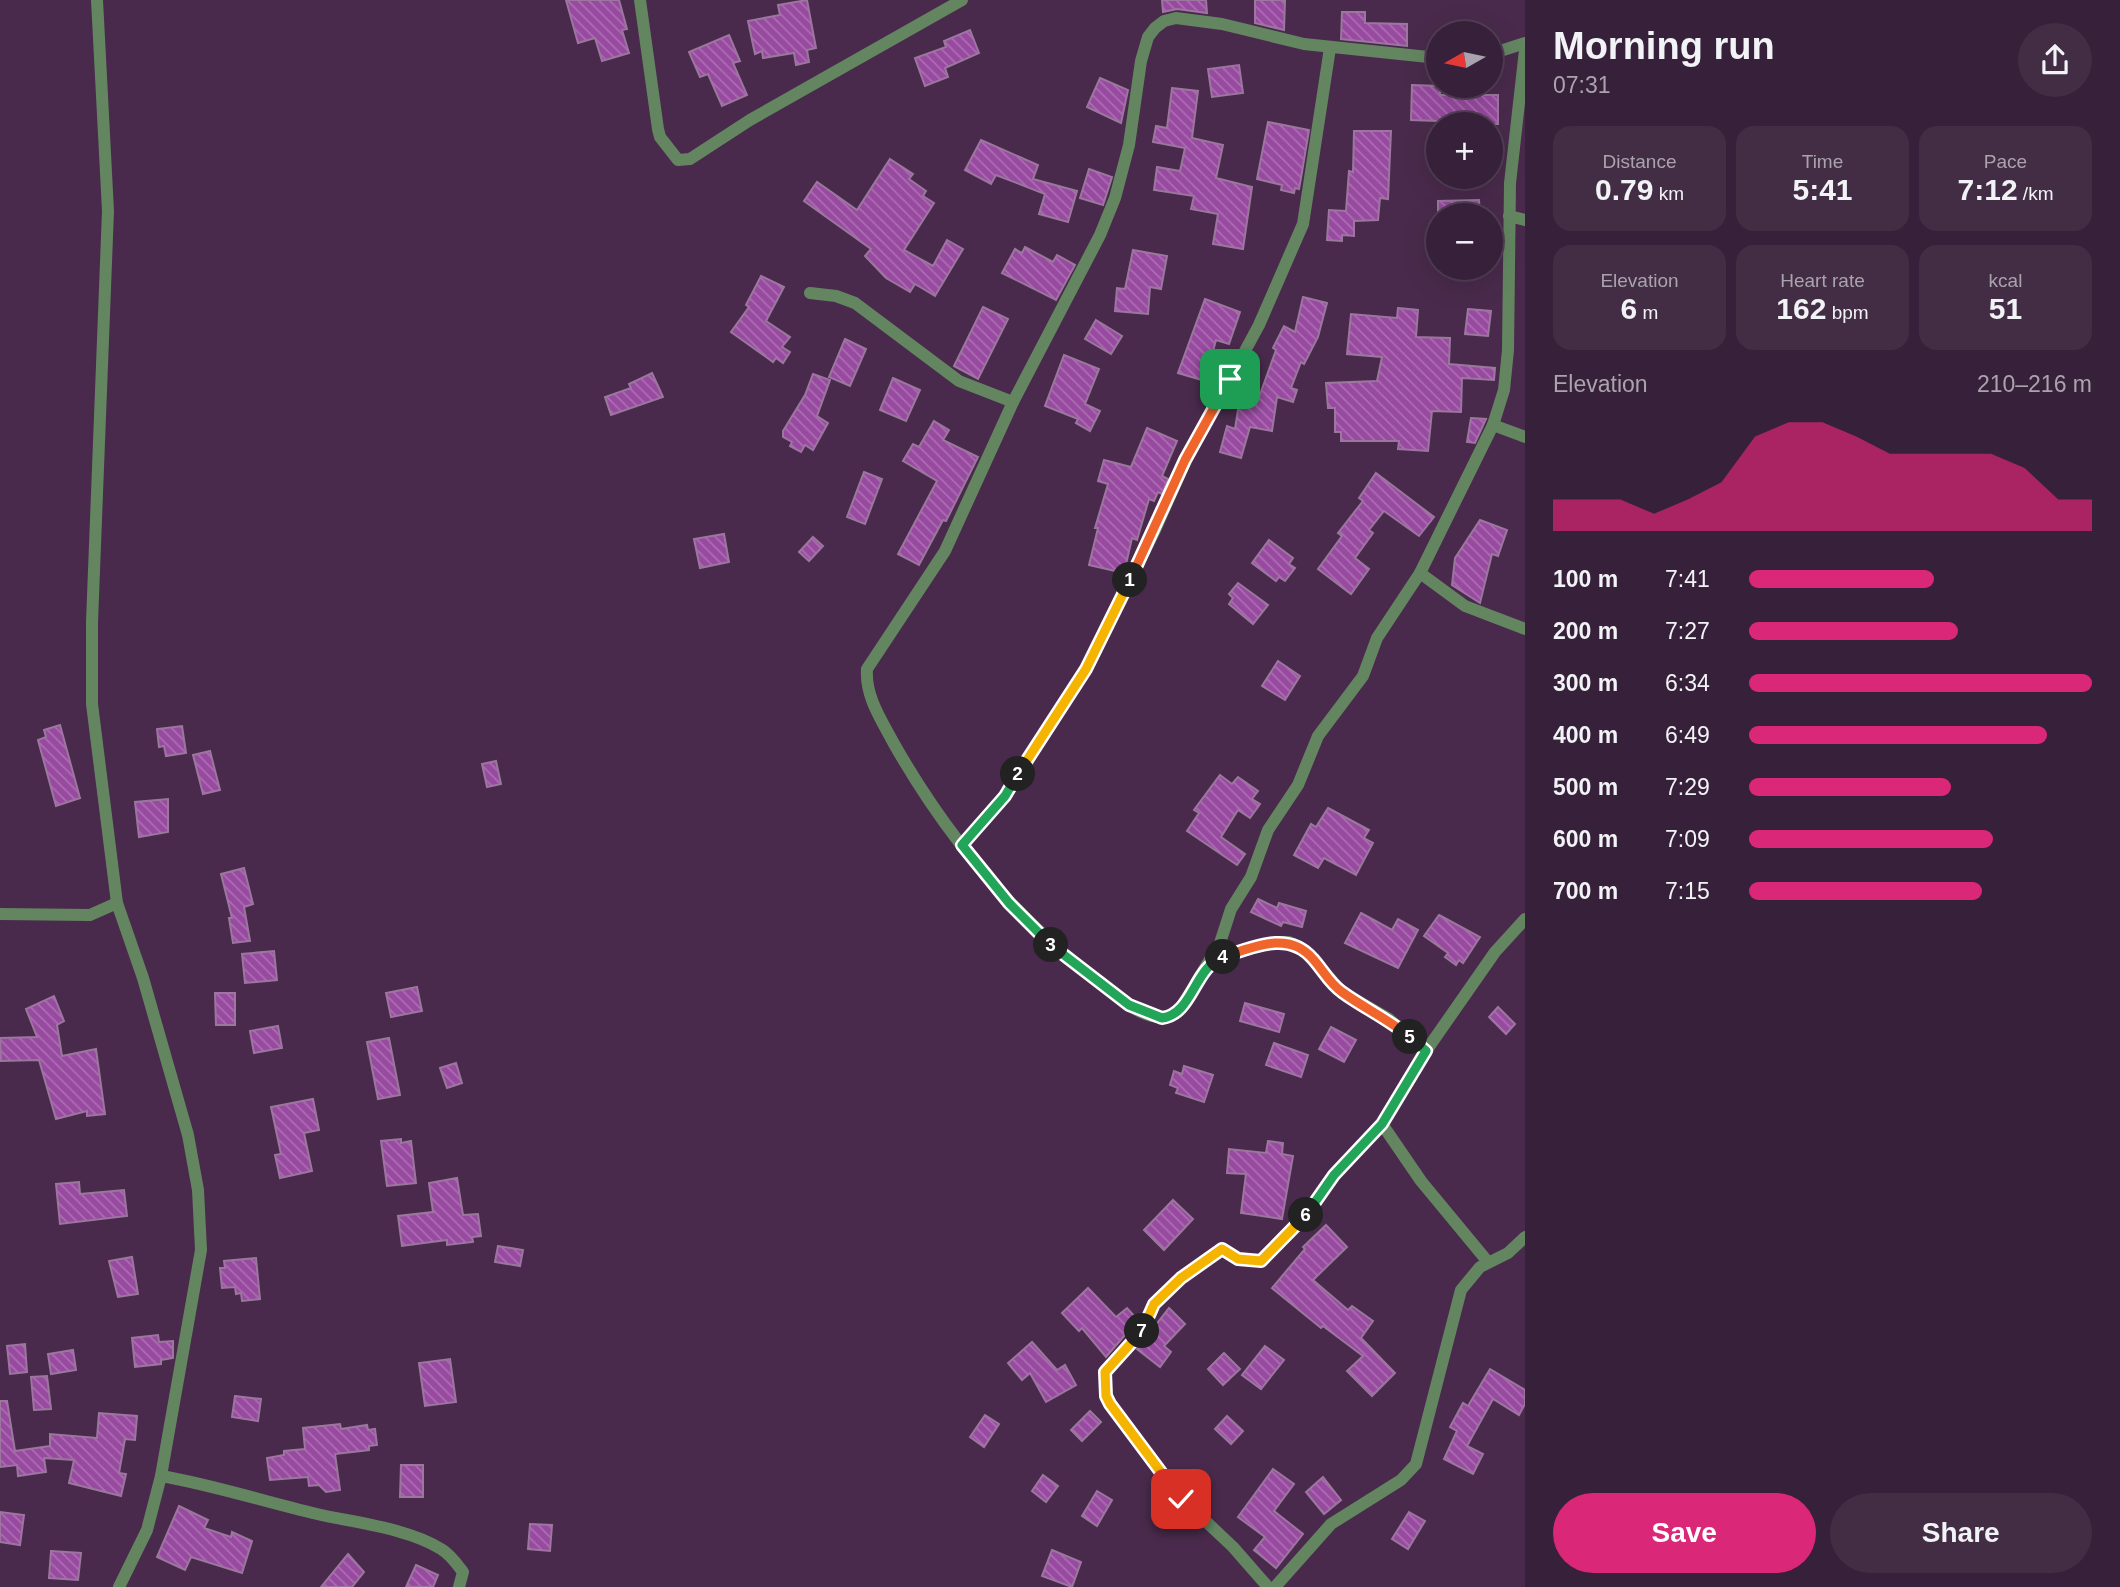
<!DOCTYPE html>
<html lang="en">
<head>
<meta charset="utf-8">
<style>
  :root { --surface:#372039; --page:#422d44; --text:#f1f3f6; --muted:#aaa3ae; --line:#513e53; --accent:#db2777 }
  body { margin:0; font-family:Arial,sans-serif; background:var(--page); color:var(--text); height:100vh; display:flex; flex-direction:column; font-size:26px; white-space:nowrap }
  * { box-sizing:border-box; margin:0 }
  p { font-size:23px; color:var(--muted) }
  .icon { flex:none; width:38px; height:38px; fill:none; stroke:currentColor; stroke-width:2; stroke-linecap:round; stroke-linejoin:round }
  .map { position:relative; flex:1; overflow:hidden }
  .details { display:flex; flex-direction:column; background:var(--surface); width:595px }
  .details>* { flex:none }
  .needle { width:46px; rotate:261deg }
  .tools { position:absolute; left:1426px; top:21px; display:grid; gap:14px }
  .tools a { display:grid; place-items:center; width:77px; height:77px; border-radius:50%; background:var(--surface); box-shadow:0 7px 28px #0002,0 0 0 2px var(--line); font-size:35px }
  .pin { position:absolute; display:grid; place-items:center; width:60px; height:60px; color:#fff; margin:-30px; border-radius:14px; box-shadow:0 4px 10px #0006 }
  .km { position:absolute; width:35px; height:35px; margin:-18px; border-radius:50%; background:#222; color:#fff; font-size:19px; line-height:35px; text-align:center }
  .round { display:grid; place-items:center; flex:none; width:74px; height:74px; border-radius:37px; background:var(--page) }
  .summary { display:flex; align-items:center; justify-content:space-between; height:119px; padding:0 28px }
  h1 { font-size:38px; font-weight:600; line-height:52px }
  .stats { display:grid; grid-template-columns:repeat(3,1fr); gap:10px; height:119px; padding:7px 28px }
  .stats div { display:grid; align-content:center; border-radius:18px; background:var(--page); text-align:center }
  .stats b { font-size:30px; font-weight:600 }
  .stats small { font-size:19px; font-weight:400 }
  .stats p { font-size:19px }
  .chart { height:196px; padding:14px 28px }
  .chart p { display:flex; justify-content:space-between }
  .chart svg { width:100%; height:126px; margin-top:7px; fill:var(--accent); opacity:.7 }
  .button { display:flex; gap:14px; margin-top:auto; padding:14px 28px }
  .button a { flex:1; height:80px; border-radius:42px; background:var(--accent); color:#fff; font-size:28px; font-weight:600; line-height:80px; text-align:center }
  .button a+a { background:var(--page); color:var(--text) }
  ul { padding:0 28px; list-style:none; font-size:23px }
  li { display:grid; grid-template-columns:112px 84px 1fr; align-items:center; height:52px }
  li i { height:18px; border-radius:9px; background:var(--accent) }
  main { display:flex; flex:1; min-height:0 }
  .map>svg:first-child { display:block }
  .building { fill:url(#building-back-hatch); stroke:#9b779e; stroke-width:2 }
  .lines { fill:none; stroke-linecap:round; stroke-linejoin:round }
  .street { stroke:#638661; stroke-width:12 }
  .split-1-casing { stroke:#fff; stroke-width:14 }
  .split-2-casing { stroke:#fff; stroke-width:14 }
  .split-3-casing { stroke:#fff; stroke-width:14 }
  .split-4-casing { stroke:#fff; stroke-width:14 }
  .split-5-casing { stroke:#fff; stroke-width:14 }
  .split-6-casing { stroke:#fff; stroke-width:14 }
  .split-7-casing { stroke:#fff; stroke-width:14 }
  .split-8-casing { stroke:#fff; stroke-width:14 }
  .split-1 { stroke:#f0652b; stroke-width:9 }
  .split-2 { stroke:#f5b400; stroke-width:9 }
  .split-3 { stroke:#22a559; stroke-width:9 }
  .split-4 { stroke:#22a559; stroke-width:9 }
  .split-5 { stroke:#f0652b; stroke-width:9 }
  .split-6 { stroke:#22a559; stroke-width:9 }
  .split-7 { stroke:#f5b400; stroke-width:9 }
  .split-8 { stroke:#f5b400; stroke-width:9 }
</style>
</head>
<body>
<main>
<div class="map">
<svg width="1525" height="1587" viewBox="0 0 1525 1587">
  <defs>
    <pattern id="building-back-hatch" width="6" height="6" patternUnits="userSpaceOnUse" patternTransform="scale(1.75)"><rect width="6" height="6" fill="#974a9f"/><path d="M-1 5l2 2M0 0l6 6M5-1l2 2" fill="none" stroke="#ac6db2"/></pattern>
  </defs>
  <rect width="100%" height="100%" fill="#492a4c"/>
  <g class="building">
    <path d="M566 0H619L627 29 622 30 629 53 602 61 595 38 578 43Z"/>
    <path d="M807 0 816 48 807 50 809 62 796 65 794 53 763 58 762 51 755 54 748 21 780 15 778 5Z"/>
    <path d="M1162 0H1206L1207 13 1177 9 1163 12Z"/>
    <path d="M1255 0H1285L1284 30 1255 23Z"/>
    <path d="M1342 12H1365V23L1407 24V46L1341 39Z"/>
    <path d="M970 30 979 53 945 68 948 77 925 86 915 58 946 47 944 41Z"/>
    <path d="M729 35 740 61 733 63 747 95 722 106 708 74 700 77 689 52Z"/>
    <path d="M1239 65 1243 93 1212 97 1208 69Z"/>
    <path d="M1100 78 1128 90 1121 123 1087 107Z"/>
    <path d="M1412 85 1440 86V95H1498V124H1438V121L1411 120Z"/>
    <path d="M1172 88 1198 91 1192 138 1223 145 1216 178 1252 187 1243 249 1213 244 1218 214 1191 209 1194 196 1154 190 1157 167 1180 171 1185 148 1153 142 1156 126 1167 128Z"/>
    <path d="M1268 122 1309 130 1301 178 1299 189 1295 188 1294 193 1281 190 1282 185 1257 179Z"/>
    <path d="M1354 131H1391L1388 199 1380 198 1378 220 1354 221V236L1342 235V241L1327 240 1329 210 1346 211 1349 171 1353 172Z"/>
    <path d="M981 140 1038 165 1033 179 1077 191 1068 222 1039 214 1045 194 996 175 991 184 965 170Z"/>
    <path d="M890 159 913 174 909 179 926 191 923 196 934 203 904 250 933 266 947 240 963 249 935 296 915 284 910 292 886 278 865 256 871 249 804 201 817 182 857 210Z"/>
    <path d="M1089 169 1112 177 1103 205 1080 198Z"/>
    <path d="M1479 200 1480 215H1438V201Z"/>
    <path d="M1025 247 1053 262 1057 255 1075 265 1056 300 1002 273 1015 249 1022 253Z"/>
    <path d="M1133 250 1167 256 1161 289 1150 287 1148 314 1115 311 1117 288 1125 289Z"/>
    <path d="M761 276 784 287 766 321 790 337 782 347 790 352 783 363 776 358 773 362 731 332 749 307 746 305Z"/>
    <path d="M1303 297 1327 303 1318 337 1304 364 1301 362 1291 388 1297 390 1293 402 1277 397 1272 431 1250 427 1241 458 1220 452 1227 426 1235 429 1240 397 1258 400 1276 350 1273 348 1284 326 1295 332Z"/>
    <path d="M1205 299 1240 312 1229 344 1216 340 1205 381 1178 373Z"/>
    <path d="M983 307 1008 319 978 379 954 366Z"/>
    <path d="M1398 308 1418 310 1416 337 1450 338 1449 364 1495 368 1494 380 1462 378 1461 412 1432 411 1428 451 1398 449 1399 441H1341V432H1335V408H1328L1326 383 1377 381 1382 357 1347 354 1351 314 1397 318Z"/>
    <path d="M1468 309 1491 311 1488 336 1465 334Z"/>
    <path d="M1096 320 1122 336 1111 354 1085 339Z"/>
    <path d="M845 339 866 349 850 386 829 377Z"/>
    <path d="M1064 355 1099 369 1085 404 1100 411 1090 431 1076 423 1078 419 1045 406Z"/>
    <path d="M652 373 663 397 611 415 605 397 631 388 629 384Z"/>
    <path d="M813 374 830 380 817 416 828 423 813 450 805 445 801 452 790 446 792 442 783 437V431L805 395Z"/>
    <path d="M893 378 920 390 906 421 880 410Z"/>
    <path d="M1471 418 1486 419 1475 443 1467 442Z"/>
    <path d="M934 421 949 430 943 440 978 457 946 521 943 520 919 565 898 554 937 481 903 461 913 444 919 447Z"/>
    <path d="M1147 428 1177 441 1162 476 1168 479 1162 494 1158 492 1154 501 1149 499 1137 540 1132 538 1124 573 1089 565 1098 528H1095L1108 484 1098 481 1104 460 1131 467Z"/>
    <path d="M864 472 882 479 865 524 847 517Z"/>
    <path d="M1376 473 1434 517 1419 536 1384 511 1369 530 1373 533 1355 558 1369 569 1351 594 1318 569 1342 536 1338 533 1363 501 1359 498Z"/>
    <path d="M1480 520 1507 530 1498 556 1492 554 1480 603 1452 585 1455 558Z"/>
    <path d="M724 534 729 562 700 568 694 539Z"/>
    <path d="M813 537 823 546 809 561 799 552Z"/>
    <path d="M1269 540 1293 558 1289 564 1295 568 1285 581 1279 577 1276 581 1252 563Z"/>
    <path d="M1238 583 1268 605 1253 624 1229 604 1233 598 1229 594Z"/>
    <path d="M1278 661 1300 676 1285 700 1262 686Z"/>
    <path d="M60 725 80 798 56 806 38 740 46 737 44 730Z"/>
    <path d="M182 726 186 753 166 756 164 746 159 747 157 729Z"/>
    <path d="M210 751 220 790 203 794 193 755Z"/>
    <path d="M496 761 501 784 487 787 482 764Z"/>
    <path d="M1220 775 1232 784 1238 777 1258 791 1252 799 1260 804 1250 818 1238 810 1221 837 1245 854 1237 865 1187 831 1199 813 1194 810Z"/>
    <path d="M168 799V832L139 837 135 802Z"/>
    <path d="M1328 808 1369 830 1364 838 1373 843 1356 875 1324 858 1318 868 1294 855 1311 824 1316 827Z"/>
    <path d="M244 868 253 904 244 907 250 941 233 943 229 918H232L221 874Z"/>
    <path d="M1258 899 1277 908 1279 903 1306 911 1302 927 1283 922 1281 926 1251 912Z"/>
    <path d="M1361 913 1392 930 1398 919 1418 930 1398 968 1345 943Z"/>
    <path d="M1439 915 1480 937 1463 963 1459 960 1456 965 1445 957 1448 953 1424 936Z"/>
    <path d="M274 951 277 980 245 983 242 954Z"/>
    <path d="M417 987 422 1011 391 1017 386 993Z"/>
    <path d="M215 993H235V1025H216Z"/>
    <path d="M54 996 64 1021 57 1025 62 1056 96 1049 105 1114 87 1116V1111L56 1119 39 1060 1 1061 0 1038 37 1037 26 1009Z"/>
    <path d="M1245 1003 1284 1014 1279 1032 1240 1021Z"/>
    <path d="M1498 1007 1515 1024 1506 1034 1489 1017Z"/>
    <path d="M278 1026 282 1048 254 1053 250 1031Z"/>
    <path d="M1331 1027 1356 1040 1344 1062 1319 1049Z"/>
    <path d="M389 1038 400 1095 378 1099 367 1042Z"/>
    <path d="M1274 1043 1308 1055 1301 1077 1266 1065Z"/>
    <path d="M456 1063 462 1083 447 1088 440 1068Z"/>
    <path d="M1184 1066 1213 1075 1204 1102 1176 1093 1178 1088 1170 1085 1174 1071 1182 1074Z"/>
    <path d="M313 1099 319 1130 304 1133 312 1171 280 1178 275 1155 281 1154 271 1107Z"/>
    <path d="M401 1139V1143L411 1141 416 1183 387 1186 381 1141Z"/>
    <path d="M1268 1141 1283 1143 1282 1154 1293 1156 1282 1219 1241 1213 1246 1174 1227 1173 1229 1149 1266 1153Z"/>
    <path d="M457 1178 463 1215 478 1214 481 1236 472 1237 473 1242 447 1245V1240L402 1246 398 1216 433 1212 429 1183Z"/>
    <path d="M79 1182 80 1194 124 1190 127 1216 60 1224 56 1184Z"/>
    <path d="M1173 1200 1193 1219 1164 1250 1144 1230Z"/>
    <path d="M1326 1225 1347 1247 1313 1280 1348 1310 1352 1306 1373 1321 1361 1338 1395 1373 1372 1396 1347 1371 1363 1356 1323 1326 1321 1328 1272 1288 1305 1249 1303 1247Z"/>
    <path d="M498 1246 523 1250 520 1266 495 1262Z"/>
    <path d="M132 1257 138 1294 118 1297 109 1261Z"/>
    <path d="M256 1258 260 1299 242 1301 241 1293 236 1294 235 1287 222 1288 220 1268H225L224 1261Z"/>
    <path d="M1088 1288 1116 1317 1127 1308 1138 1320 1106 1357 1082 1328 1079 1331 1062 1313Z"/>
    <path d="M1169 1308 1185 1324 1164 1346 1171 1352 1160 1367 1137 1349Z"/>
    <path d="M158 1335 159 1342 173 1341V1358L161 1360V1364L135 1367 132 1338Z"/>
    <path d="M1032 1342 1057 1370 1065 1365 1076 1385 1046 1402 1030 1373 1022 1380 1008 1363Z"/>
    <path d="M25 1344 27 1372 10 1374 7 1346Z"/>
    <path d="M1265 1346 1284 1360 1261 1389 1242 1375Z"/>
    <path d="M73 1350 76 1370 51 1374 48 1354Z"/>
    <path d="M1224 1353 1240 1369 1223 1385 1208 1369Z"/>
    <path d="M450 1359 456 1402 425 1406 419 1363Z"/>
    <path d="M1490 1369 1525 1390V1404L1519 1415 1493 1399 1467 1446 1483 1454 1473 1474 1444 1459 1457 1431 1450 1427 1463 1403 1468 1406Z"/>
    <path d="M47 1376 51 1409 34 1410 31 1377Z"/>
    <path d="M235 1396 261 1399 258 1421 232 1417Z"/>
    <path d="M0 1401H7L15 1451 50 1446V1434L97 1438 99 1413 137 1416 135 1440 125 1439 119 1473 126 1474 121 1496 69 1483 74 1460 44 1458 46 1472 18 1476 17 1465 0 1467Z"/>
    <path d="M1090 1411 1101 1422 1082 1441 1071 1430Z"/>
    <path d="M985 1415 999 1424 984 1447 970 1437Z"/>
    <path d="M1227 1416 1243 1431 1231 1444 1215 1429Z"/>
    <path d="M340 1424 341 1429 367 1425 368 1430 375 1429 377 1445 369 1446V1450L335 1454 340 1490 326 1492 319 1485 309 1486 308 1477 270 1480 267 1458 284 1455V1451L305 1449 303 1428Z"/>
    <path d="M401 1465H423V1497H400Z"/>
    <path d="M1273 1469 1294 1484 1274 1511 1303 1534 1276 1568 1254 1550 1265 1537 1238 1517Z"/>
    <path d="M1043 1475 1058 1486 1046 1502 1032 1491Z"/>
    <path d="M1323 1477 1341 1500 1324 1514 1306 1492Z"/>
    <path d="M1097 1491 1112 1500 1097 1526 1082 1516Z"/>
    <path d="M179 1506 208 1520 204 1528 231 1537 232 1532 252 1541 242 1573 191 1557 185 1570 157 1557Z"/>
    <path d="M0 1512 24 1515 20 1545 0 1542Z"/>
    <path d="M1409 1512 1425 1521 1408 1549 1392 1539Z"/>
    <path d="M530 1524 552 1525 550 1551 528 1549Z"/>
    <path d="M1052 1550 1081 1562 1072 1587 1042 1576Z"/>
    <path d="M51 1551 81 1553 78 1580 49 1578Z"/>
    <path d="M348 1554 364 1572 352 1587H321Z"/>
    <path d="M416 1565 438 1575 433 1587H406Z"/>
  </g>
  <g class="lines">
    <g class="street">
      <path d="M97 0 108 211 92 622V704L117 903 143 978 188 1135 198 1190 201 1250 161 1476 147 1530 119 1587"/>
      <path d="M640 0 658 129 660 137 678 160 690 159 750 120 962 0"/>
      <path d="M1491 54 1525 43"/>
      <path d="M1438 58 1304 44 1222 24 1176 18 1164 21 1155 28 1148 37 1141 61 1129 145 1115 198 1100 235 1013 402 945 551 867 669C865 696 881 719 893 742 945 834 1012 915 1095 979 1116 995 1150 1030 1178 1012L1220 943 1231 909 1251 877 1268 830 1298 785 1318 736 1363 676 1377 638 1420 573 1493 425 1504 390 1508 350 1510 183 1525 50"/>
      <path d="M1509 216 1525 220"/>
      <path d="M810 293 836 296 855 303 959 381 1013 402"/>
      <path d="M1493 425 1525 437"/>
      <path d="M1420 573 1465 606 1525 629"/>
      <path d="M962 845 1005 796 1086 669 1155 530 1186 460 1259 325 1303 224 1330 48"/>
      <path d="M0 914 90 915 117 903"/>
      <path d="M1211 961 1269 943 1289 942 1305 950 1342 992 1389 1019 1426 1051"/>
      <path d="M1382 1124 1421 1181 1488 1262"/>
      <path d="M161 1476C214 1485 265 1502 317 1514 356 1523 407 1528 441 1549 450 1554 457 1564 463 1572L459 1587"/>
      <path d="M1268 1587 1233 1547 1181 1498 1110 1404 1106 1396 1105 1372 1144 1328 1154 1304 1181 1278 1222 1249 1238 1259 1261 1261 1309 1211 1334 1175 1382 1124 1426 1051 1495 952 1525 919"/>
      <path d="M1275 1587 1331 1524 1401 1480 1416 1464 1461 1290 1480 1267 1508 1253 1525 1237"/>
    </g>
  </g>
  <g class="lines">
    <g class="split-1-casing">
      <path id="split-1" d="M1130 580 1185 460 1230 379"/>
    </g>
    <g class="split-2-casing">
      <path id="split-2" d="M1018 774 1086 669 1130 580"/>
    </g>
    <g class="split-3-casing">
      <path id="split-3" d="M1018 774 1005 796 962 845 1009 903 1051 945"/>
    </g>
    <g class="split-4-casing">
      <path id="split-4" d="M1051 945 1129 1005 1162 1018C1193 1014 1194 967 1223 957"/>
    </g>
    <g class="split-5-casing">
      <path id="split-5" d="M1223 957C1253 947 1289 930 1313 959 1323 970 1329 983 1342 992 1364 1008 1388 1019 1410 1037"/>
    </g>
    <g class="split-6-casing">
      <path id="split-6" d="M1306 1215 1334 1175 1382 1124 1426 1051 1410 1037"/>
    </g>
    <g class="split-7-casing">
      <path id="split-7" d="M1142 1331 1154 1304 1181 1278 1222 1249 1238 1259 1261 1261 1306 1215"/>
    </g>
    <g class="split-8-casing">
      <path id="split-8" d="M1142 1331 1105 1372 1106 1396 1110 1404 1181 1499"/>
    </g>
    <use href="#split-1" class="split-1"/>
    <use href="#split-2" class="split-2"/>
    <use href="#split-3" class="split-3"/>
    <use href="#split-4" class="split-4"/>
    <use href="#split-5" class="split-5"/>
    <use href="#split-6" class="split-6"/>
    <use href="#split-7" class="split-7"/>
    <use href="#split-8" class="split-8"/>
  </g>
</svg>
<div class="tools">
<a><svg class="needle" viewBox="-14 -14 28 28"><path d="M0-13l5 13h-10z" fill="#e53935"/><path d="M0 13l5-13h-10z" fill="#aaa3ae"/></svg></a>
<a>+</a>
<a>−</a>
</div>
<div class="pin" style="left:1230px;top:379px;background:#1e9e55"><svg class="icon" aria-label="arrive" viewBox="0 0 24 24"><path d="M6 21V4h12l-3 4 3 4H6"/></svg></div>
<div class="pin" style="left:1181px;top:1499px;background:#d93025"><svg class="icon" aria-label="check" viewBox="0 0 24 24"><path d="M5 12l5 5 9-10"/></svg></div>
<b class="km" style="left:1130px;top:580px">1</b>
<b class="km" style="left:1018px;top:774px">2</b>
<b class="km" style="left:1051px;top:945px">3</b>
<b class="km" style="left:1223px;top:957px">4</b>
<b class="km" style="left:1410px;top:1037px">5</b>
<b class="km" style="left:1306px;top:1215px">6</b>
<b class="km" style="left:1142px;top:1331px">7</b>
</div>
<section class="details">
<div class="summary"><div><h1>Morning run</h1><p>07:31</p></div><a class="round"><svg class="icon" aria-label="share" viewBox="0 0 24 24"><path d="M12 15V3M7 8l5-5 5 5M5 13v7h14v-7"/></svg></a></div>
<div class="stats">
<div><p>Distance</p><b>0.79<small> km</small></b></div>
<div><p>Time</p><b>5:41</b></div>
<div><p>Pace</p><b>7:12<small> /km</small></b></div>
</div>
<div class="stats">
<div><p>Elevation</p><b>6<small> m</small></b></div>
<div><p>Heart rate</p><b>162<small> bpm</small></b></div>
<div><p>kcal</p><b>51</b></div>
</div>
<div class="chart"><p><span>Elevation</span>210–216 m</p>
<svg viewBox="0 0 160 44" preserveAspectRatio="none"><path d="M0 44V33L10 33L20 33L30 38L40 33L50 27L60 11L70 6L80 6L90 11L100 17L110 17L120 17L130 17L140 22L150 33L160 33V44z"/></svg>
</div>
<ul>
<li><b>100 m</b>7:41<i style="width:54%"></i></li>
<li><b>200 m</b>7:27<i style="width:61%"></i></li>
<li><b>300 m</b>6:34<i style="width:100%"></i></li>
<li><b>400 m</b>6:49<i style="width:87%"></i></li>
<li><b>500 m</b>7:29<i style="width:59%"></i></li>
<li><b>600 m</b>7:09<i style="width:71%"></i></li>
<li><b>700 m</b>7:15<i style="width:68%"></i></li>
</ul>
<div class="button"><a>Save</a><a>Share</a></div>
</section>
</main>
</body>
</html>
